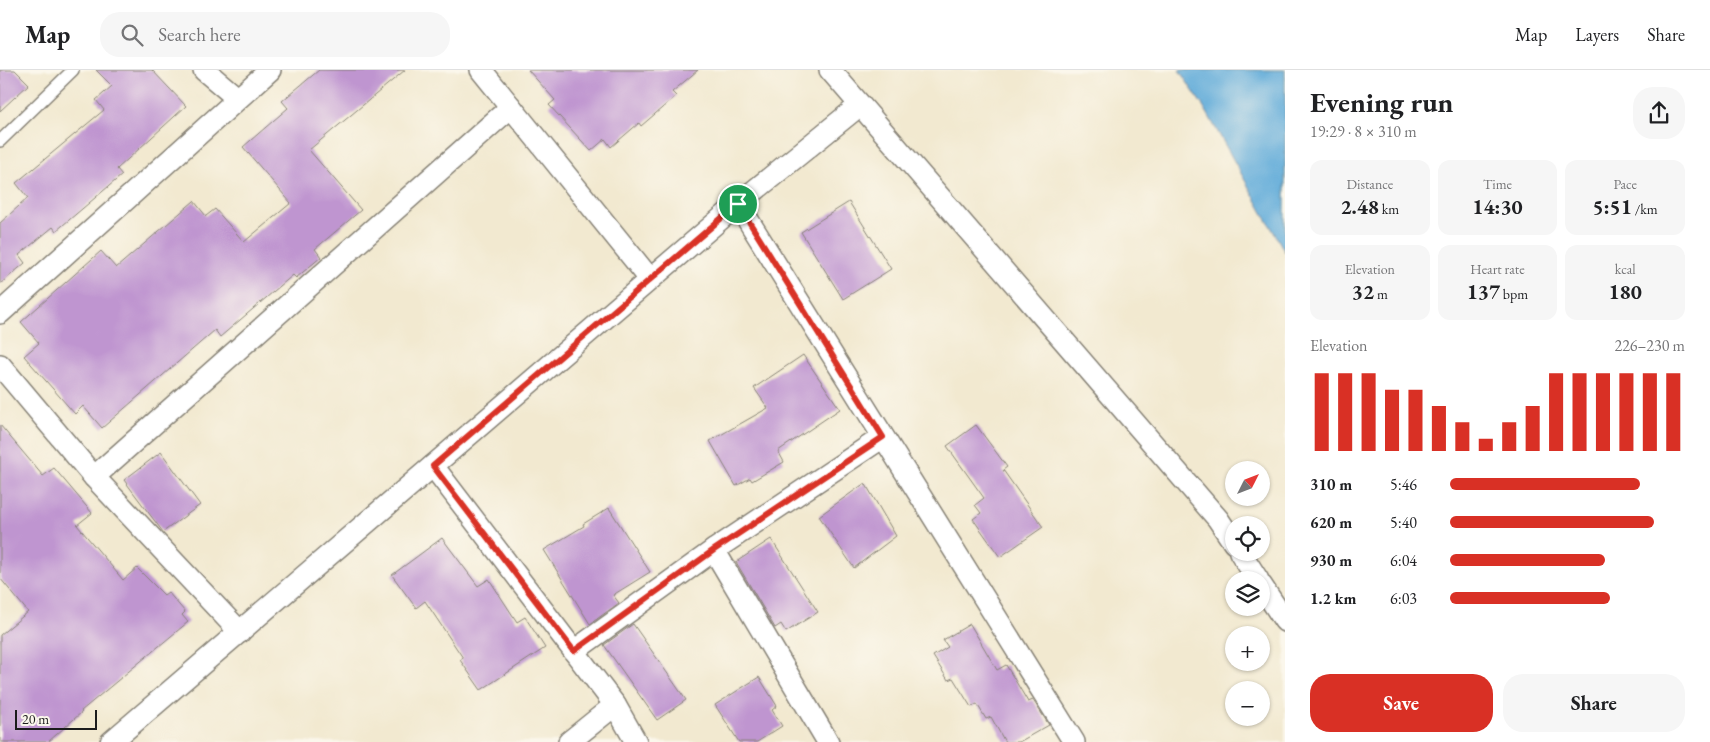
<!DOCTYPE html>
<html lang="en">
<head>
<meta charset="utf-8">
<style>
  :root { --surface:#fff; --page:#f6f6f6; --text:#202124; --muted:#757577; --line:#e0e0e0; --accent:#d93025 }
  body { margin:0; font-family:"EB Garamond",serif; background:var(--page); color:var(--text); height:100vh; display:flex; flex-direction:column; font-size:19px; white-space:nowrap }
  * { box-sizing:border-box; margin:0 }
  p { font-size:16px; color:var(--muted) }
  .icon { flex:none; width:28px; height:28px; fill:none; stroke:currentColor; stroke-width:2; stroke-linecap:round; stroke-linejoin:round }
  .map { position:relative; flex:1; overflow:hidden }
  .panel { display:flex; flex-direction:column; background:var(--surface); width:425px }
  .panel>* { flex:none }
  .needle { width:32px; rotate:48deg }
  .fabs { position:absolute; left:1225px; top:391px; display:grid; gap:10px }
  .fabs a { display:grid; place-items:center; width:45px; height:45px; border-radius:50%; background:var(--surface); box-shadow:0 1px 4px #0004; font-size:25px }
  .scale { position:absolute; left:15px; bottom:12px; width:82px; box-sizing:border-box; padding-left:5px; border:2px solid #1c1c1c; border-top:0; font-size:14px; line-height:18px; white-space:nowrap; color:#1c1c1c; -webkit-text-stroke:4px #fbf7ec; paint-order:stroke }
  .pin { position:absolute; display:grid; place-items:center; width:42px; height:42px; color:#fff; margin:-21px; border:2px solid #fff; border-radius:50%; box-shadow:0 1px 5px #0007 }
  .round { display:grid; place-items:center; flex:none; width:52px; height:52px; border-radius:20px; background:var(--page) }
  .summary { display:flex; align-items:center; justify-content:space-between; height:85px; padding:0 25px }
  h1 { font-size:28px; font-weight:700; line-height:38px }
  .stats { display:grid; grid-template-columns:repeat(3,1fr); gap:8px; height:85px; padding:5px 25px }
  .stats div { display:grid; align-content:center; border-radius:12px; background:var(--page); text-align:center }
  .stats b { font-size:21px; font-weight:700 }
  .stats small { font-size:14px; font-weight:400 }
  .stats p { font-size:14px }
  .chart { height:140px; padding:10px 25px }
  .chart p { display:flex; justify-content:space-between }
  .chart svg { width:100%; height:90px; margin-top:5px; stroke:var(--accent); stroke-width:6 }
  .action { display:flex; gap:10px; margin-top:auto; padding:10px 25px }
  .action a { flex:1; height:58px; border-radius:20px; background:var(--accent); color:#fff; font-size:20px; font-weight:700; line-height:58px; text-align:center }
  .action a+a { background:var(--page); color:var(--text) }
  ul { padding:0 25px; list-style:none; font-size:16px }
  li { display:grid; grid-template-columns:80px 60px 1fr; align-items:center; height:38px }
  li i { height:12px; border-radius:6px; background:var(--accent) }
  header { display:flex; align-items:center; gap:30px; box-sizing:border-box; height:70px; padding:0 25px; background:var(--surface); border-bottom:1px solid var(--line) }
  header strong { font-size:24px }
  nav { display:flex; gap:28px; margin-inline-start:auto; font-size:18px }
  .search { width:350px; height:45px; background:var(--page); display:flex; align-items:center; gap:12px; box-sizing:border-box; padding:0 18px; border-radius:20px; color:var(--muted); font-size:19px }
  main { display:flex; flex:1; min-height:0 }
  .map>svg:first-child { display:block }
  .water { fill:#61abd9; stroke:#3e647a }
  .building { fill:#bf95d0 }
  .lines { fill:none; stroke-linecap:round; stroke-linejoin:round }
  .lane-casing { stroke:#878276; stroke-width:14 }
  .street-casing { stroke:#878276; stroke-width:24 }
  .lane { stroke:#fff; stroke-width:11 }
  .street { stroke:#fff; stroke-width:21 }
  .route-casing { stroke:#fff; stroke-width:10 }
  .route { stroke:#d93025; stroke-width:6 }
</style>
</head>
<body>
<header>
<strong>Map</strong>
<div class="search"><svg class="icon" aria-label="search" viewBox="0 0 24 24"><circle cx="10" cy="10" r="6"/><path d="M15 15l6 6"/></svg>Search here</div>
<nav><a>Map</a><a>Layers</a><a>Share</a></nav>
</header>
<main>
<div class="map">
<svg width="1285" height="672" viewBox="0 0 1285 672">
  <rect width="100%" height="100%" fill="#fbf7ec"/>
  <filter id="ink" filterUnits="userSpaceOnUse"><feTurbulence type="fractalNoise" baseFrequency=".02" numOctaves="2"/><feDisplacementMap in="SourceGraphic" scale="10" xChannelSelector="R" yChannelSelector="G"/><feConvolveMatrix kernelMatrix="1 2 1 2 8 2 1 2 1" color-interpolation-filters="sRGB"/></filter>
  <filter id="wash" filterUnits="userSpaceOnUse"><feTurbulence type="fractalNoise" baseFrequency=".0096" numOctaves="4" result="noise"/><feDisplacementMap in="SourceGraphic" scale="20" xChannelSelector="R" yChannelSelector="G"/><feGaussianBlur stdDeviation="1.12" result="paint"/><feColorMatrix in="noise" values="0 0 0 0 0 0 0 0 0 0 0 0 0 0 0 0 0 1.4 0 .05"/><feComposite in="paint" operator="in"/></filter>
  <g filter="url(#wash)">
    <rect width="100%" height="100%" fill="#f2e9d0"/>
    <path class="water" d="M1179 0H1285V182L1205 39Z"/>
    <g id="blocks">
      <g class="building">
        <path d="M0 0H15L29 14 0 41Z"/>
        <path d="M96 0H152L186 36 117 99 122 105 56 161 53 157 19 185 25 193 0 214V153L28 128 16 113 104 40 96 30 112 16Z"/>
        <path d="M319 0H405L309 80 361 140 315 179 321 187 296 208 293 205 220 267 215 260 102 358 83 336 75 344 24 286 39 273 21 252 101 181 116 198 194 131 206 146 215 139 244 172 291 133 243 77 288 38 282 31Z"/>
        <path d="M528 0H698L672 22 676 26 641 56 639 53 611 77 605 69 591 81 549 35 555 30Z"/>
        <path d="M849 132 891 199 843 229 801 162Z"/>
        <path d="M803 285 840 339 778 381 784 392 752 411 750 408 736 416 710 371 768 338 754 318Z"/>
        <path d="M0 355 43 406 54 398 92 443 77 455 123 510 137 498 164 525 168 522 185 542 182 545 188 552 81 641 82 642 48 672H0V565L28 542 0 508Z"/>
        <path d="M976 355 1007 397 1003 400 1043 457 1000 487 973 449 981 443 975 435 984 428 947 376Z"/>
        <path d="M161 382 200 435 163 462 124 410Z"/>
        <path d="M865 413 896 466 854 498 819 446Z"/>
        <path d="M609 438 650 502 613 525 619 533 590 554 544 480 584 456 583 454Z"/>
        <path d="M442 468 478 516 489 509 517 552 525 547 545 578 481 620 460 590 463 588 425 531 416 538 392 505Z"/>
        <path d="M771 469 818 542 786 562 781 554 775 558 736 492Z"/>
        <path d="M633 554 686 630 657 650 604 575Z"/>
        <path d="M970 554 997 600 1006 595 1028 632 1033 630 1049 655 1019 672H1005L991 647 986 649 977 634 971 637 953 608 948 610 933 586 948 577 943 570Z"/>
        <path d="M759 607 777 636 772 640 782 656 757 672H739L715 635Z"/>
      </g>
    </g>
  </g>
  <g filter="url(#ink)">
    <use href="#blocks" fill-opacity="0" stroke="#878276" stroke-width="1"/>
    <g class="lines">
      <g class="lane-casing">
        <path id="lane" d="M0 71 73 0"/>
      </g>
      <g class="street-casing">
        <g id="street">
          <path d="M204 0 237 28"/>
          <path d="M481 0 650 209"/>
          <path d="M830 0 1218 449 1234 473"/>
          <path d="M738 134 1074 672"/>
          <path d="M0 243 270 0"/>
          <path d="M0 295 94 407 240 562"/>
          <path d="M433 396 615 635 636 672"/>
          <path d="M94 407 511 37"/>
          <path d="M714 480 828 672"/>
          <path d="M1240 482 1258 510"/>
          <path d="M1261 515 1285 551"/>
          <path d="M574 581 714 480 883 367"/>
          <path d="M111 672 738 134 860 35"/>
          <path d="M569 672 615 635"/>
        </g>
      </g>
      <use href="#lane" class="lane"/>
      <use href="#street" class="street"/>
    </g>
  </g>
  <g class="lines" filter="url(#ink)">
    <g class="route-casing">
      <path id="route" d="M738 134 883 367 714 480 574 581 433 396Z"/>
    </g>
    <use href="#route" class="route"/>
  </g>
</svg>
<div class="fabs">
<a><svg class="needle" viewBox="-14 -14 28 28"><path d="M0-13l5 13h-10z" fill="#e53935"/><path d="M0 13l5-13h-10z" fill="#757577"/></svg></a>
<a><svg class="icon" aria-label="locate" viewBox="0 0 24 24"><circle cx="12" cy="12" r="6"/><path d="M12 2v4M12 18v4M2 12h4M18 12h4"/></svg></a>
<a><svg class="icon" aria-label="layers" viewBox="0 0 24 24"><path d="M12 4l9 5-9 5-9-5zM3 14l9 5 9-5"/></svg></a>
<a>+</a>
<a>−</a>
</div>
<div class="scale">20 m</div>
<div class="pin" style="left:738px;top:134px;background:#1e9e55"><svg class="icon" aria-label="arrive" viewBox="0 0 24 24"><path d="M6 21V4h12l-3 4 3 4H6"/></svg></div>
</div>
<section class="panel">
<div class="summary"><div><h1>Evening run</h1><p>19:29 · 8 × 310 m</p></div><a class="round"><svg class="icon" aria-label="share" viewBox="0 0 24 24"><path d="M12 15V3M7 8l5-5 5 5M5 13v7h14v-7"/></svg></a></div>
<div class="stats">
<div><p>Distance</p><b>2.48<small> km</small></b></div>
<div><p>Time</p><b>14:30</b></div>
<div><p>Pace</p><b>5:51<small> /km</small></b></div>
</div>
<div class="stats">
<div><p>Elevation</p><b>32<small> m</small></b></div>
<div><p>Heart rate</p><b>137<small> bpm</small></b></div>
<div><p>kcal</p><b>180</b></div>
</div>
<div class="chart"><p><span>Elevation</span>226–230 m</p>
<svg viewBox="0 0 160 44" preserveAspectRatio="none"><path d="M5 44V6M15 44V6M25 44V6M35 44V14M45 44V14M55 44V22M65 44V30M75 44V38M85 44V30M95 44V22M105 44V6M115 44V6M125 44V6M135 44V6M145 44V6M155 44V6"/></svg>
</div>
<ul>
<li><b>310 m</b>5:46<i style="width:81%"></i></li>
<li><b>620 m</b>5:40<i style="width:87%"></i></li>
<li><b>930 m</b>6:04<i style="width:66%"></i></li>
<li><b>1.2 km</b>6:03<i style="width:68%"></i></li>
</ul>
<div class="action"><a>Save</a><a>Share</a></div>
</section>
</main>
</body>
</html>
